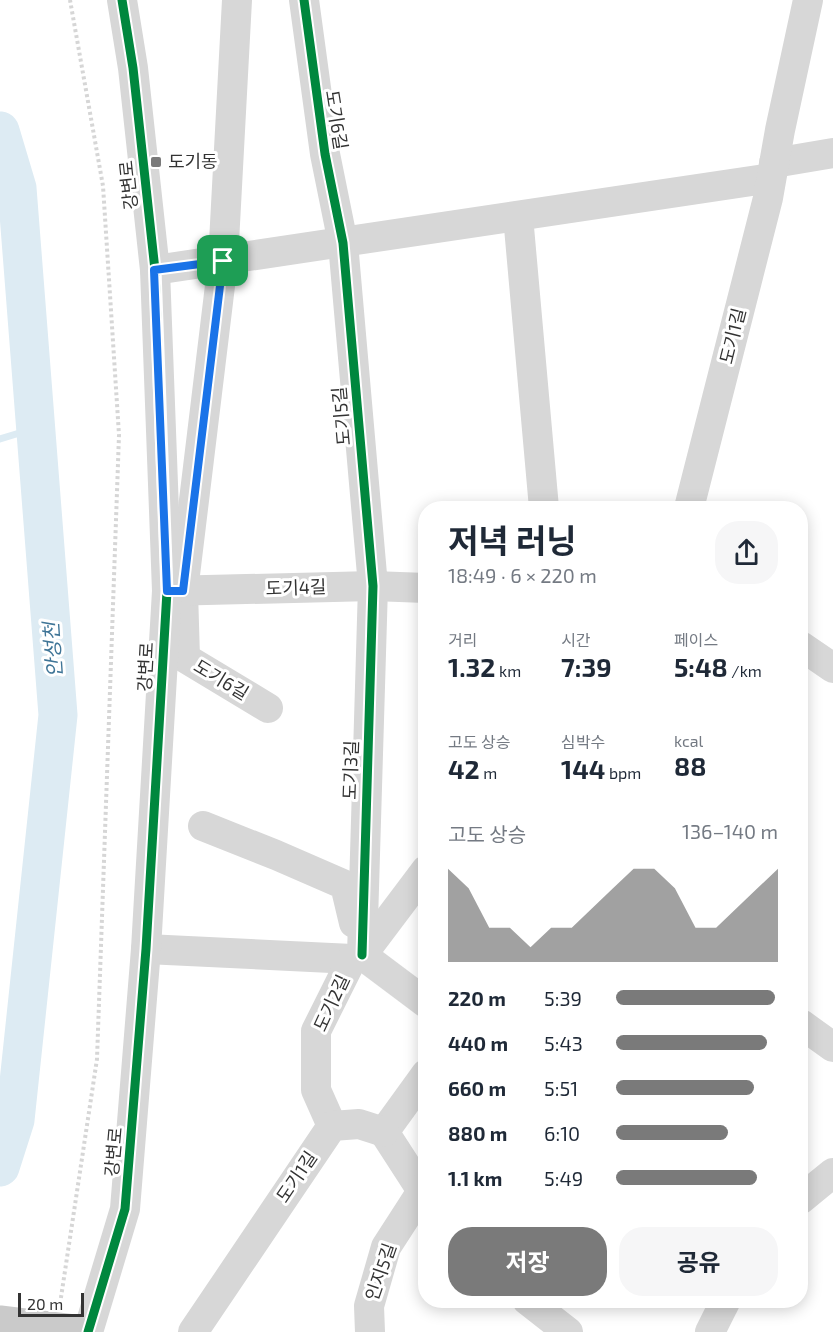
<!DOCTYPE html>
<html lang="ko">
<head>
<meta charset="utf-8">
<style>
  :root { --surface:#fff; --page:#f6f6f7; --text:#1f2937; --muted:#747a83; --accent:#7a7a7a }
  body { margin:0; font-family:"Exo 2","Noto Sans KR",sans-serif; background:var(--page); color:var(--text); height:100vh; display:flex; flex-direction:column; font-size:22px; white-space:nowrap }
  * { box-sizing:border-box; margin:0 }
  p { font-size:20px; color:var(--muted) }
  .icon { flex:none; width:33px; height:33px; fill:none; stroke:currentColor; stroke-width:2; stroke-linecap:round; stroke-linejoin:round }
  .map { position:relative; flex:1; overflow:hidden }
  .side { position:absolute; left:418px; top:501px; width:390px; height:807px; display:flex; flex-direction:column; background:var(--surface); border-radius:24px; box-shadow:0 3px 15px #0003 }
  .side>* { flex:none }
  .scale { position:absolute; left:18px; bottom:15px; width:66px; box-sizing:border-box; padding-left:6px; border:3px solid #333; border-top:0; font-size:16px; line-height:21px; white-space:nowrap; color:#333; -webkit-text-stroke:4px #fff; paint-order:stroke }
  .pin { position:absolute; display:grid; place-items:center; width:51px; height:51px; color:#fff; margin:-26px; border-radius:12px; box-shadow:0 3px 9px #0006 }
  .round { display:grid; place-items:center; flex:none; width:63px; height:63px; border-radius:24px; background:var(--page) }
  .summary { display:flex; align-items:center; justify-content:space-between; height:102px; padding:0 30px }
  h1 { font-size:33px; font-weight:700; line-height:45px }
  .stats { display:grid; grid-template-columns:repeat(3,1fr); gap:9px; height:102px; padding:6px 30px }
  .stats div { display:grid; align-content:center }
  .stats b { font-size:26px; font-weight:700 }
  .stats small { font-size:16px; font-weight:400 }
  .stats p { font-size:16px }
  .chart { height:168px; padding:12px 30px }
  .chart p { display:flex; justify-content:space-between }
  .chart svg { width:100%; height:108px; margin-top:6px; fill:var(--accent); opacity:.7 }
  .button { display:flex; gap:12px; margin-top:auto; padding:12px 30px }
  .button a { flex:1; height:69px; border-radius:24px; background:var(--accent); color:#fff; font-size:24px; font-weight:700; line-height:69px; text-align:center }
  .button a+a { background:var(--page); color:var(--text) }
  ul { padding:0 30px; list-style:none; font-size:20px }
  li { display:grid; grid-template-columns:96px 72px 1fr; align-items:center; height:45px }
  li i { height:15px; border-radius:8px; background:var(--accent) }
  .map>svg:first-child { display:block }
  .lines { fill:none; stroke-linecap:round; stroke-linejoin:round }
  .stream { stroke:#ddebf3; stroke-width:7 }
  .river { stroke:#ddebf3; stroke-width:39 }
  .path { stroke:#d6d6d6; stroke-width:4; stroke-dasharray:3 3; stroke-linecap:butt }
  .minor { stroke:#d7d7d7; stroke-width:30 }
  .major-bridge { stroke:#cacaca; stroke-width:33 }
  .cycleway-casing { stroke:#fff; stroke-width:13 }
  .cycleway { stroke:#00873e; stroke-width:9 }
  .route-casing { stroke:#fff; stroke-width:12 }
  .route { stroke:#1a73e8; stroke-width:8 }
  .poi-dot { fill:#7a7a7a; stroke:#fff; stroke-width:2 }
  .labels { text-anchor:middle; stroke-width:6; stroke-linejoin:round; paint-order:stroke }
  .street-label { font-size:18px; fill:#333; stroke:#fff }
  .poi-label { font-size:18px; fill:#333; stroke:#fff; text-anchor:start }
  .water-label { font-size:20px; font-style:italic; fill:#3f7597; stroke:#fff }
</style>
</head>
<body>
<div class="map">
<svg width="833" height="1332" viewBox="0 0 833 1332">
  <rect width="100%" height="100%" fill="#fff"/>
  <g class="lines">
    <path class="stream" d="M0 439 36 428"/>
    <path class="river" d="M0 131 17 188 58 715 15 1120 0 1167"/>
    <path class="path" d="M60 1304 97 1059 119 435 103 186 70 0"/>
    <g class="minor">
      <path d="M237 0 223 261 183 591 185 658 268 708"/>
      <path d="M304 0 325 154 343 243 373 586 362 955"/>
      <path d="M774 163 833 153"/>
      <path d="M518 216 544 508"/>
      <path d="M155 270 771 178"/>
      <path d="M689 508 768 198 780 130 808 0"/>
      <path d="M167 591 373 586 426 588"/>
      <path d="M801 646 833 668"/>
      <path d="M203 826 276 855 345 885 354 923"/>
      <path d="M146 949 352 959"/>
      <path d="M362 955 426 1003"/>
      <path d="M801 1024 833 1047"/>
      <path d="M332 1126 316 1090V1031L352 959 362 955 426 870"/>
      <path d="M384 1132 426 1197"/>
      <path d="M384 1132 426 1074"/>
      <path d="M801 1199 833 1173"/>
      <path d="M527 1300 568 1332"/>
      <path d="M88 1332 125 1209 146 949 167 591 155 270 133 68 122 0"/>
      <path d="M193 1332 332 1126 359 1124 384 1132"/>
      <path d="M370 1332 369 1306 386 1247 426 1185"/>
      <path d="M710 1332 726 1300"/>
    </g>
    <path class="major-bridge" d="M0 1322 74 1331"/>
    <g class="cycleway-casing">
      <g id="cycleway">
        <path d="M304 0 325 154 343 243 373 586 362 955"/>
        <path d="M88 1332 125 1209 146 949 167 591 155 270 133 68 122 0"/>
      </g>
    </g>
    <use href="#cycleway" class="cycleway"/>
  </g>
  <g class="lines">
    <g class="route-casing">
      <path id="route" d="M223 261 183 591H167L154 270Z"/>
    </g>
    <use href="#route" class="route"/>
  </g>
  <rect class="poi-dot" x="150" y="156" width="12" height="12" rx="3"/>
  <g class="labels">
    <g class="street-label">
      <text transform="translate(336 120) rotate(81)" y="6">도기6길</text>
      <text transform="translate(129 185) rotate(-96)" y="6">강변로</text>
      <text transform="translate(733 336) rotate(-76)" y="6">도기1길</text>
      <text transform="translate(342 416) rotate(-95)" y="6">도기5길</text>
      <text transform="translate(296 588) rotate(-2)" y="6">도기4길</text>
      <text transform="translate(146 667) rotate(-87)" y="6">강변로</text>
      <text transform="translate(221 680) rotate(31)" y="6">도기6길</text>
      <text transform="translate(351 770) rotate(-88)" y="6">도기3길</text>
      <text transform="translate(332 1003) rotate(-65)" y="6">도기2길</text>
      <text transform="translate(114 1152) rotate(-85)" y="6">강변로</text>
      <text transform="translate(297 1177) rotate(-56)" y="6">도기1길</text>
      <text transform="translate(381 1272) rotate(-71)" y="6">인지5길</text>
    </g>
    <g class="poi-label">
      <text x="168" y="168">도기동</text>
    </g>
    <g class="water-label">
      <text transform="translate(53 650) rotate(-94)" y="7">안성천</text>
    </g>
  </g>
</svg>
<div class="scale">20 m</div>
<div class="pin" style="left:223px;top:261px;background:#1e9e55"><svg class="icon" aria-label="arrive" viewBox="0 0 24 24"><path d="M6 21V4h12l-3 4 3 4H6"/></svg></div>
<section class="side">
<div class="summary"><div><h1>저녁 러닝</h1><p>18:49 · 6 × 220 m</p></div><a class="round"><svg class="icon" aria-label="share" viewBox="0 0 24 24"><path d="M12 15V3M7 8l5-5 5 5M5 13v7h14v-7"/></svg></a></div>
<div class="stats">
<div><p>거리</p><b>1.32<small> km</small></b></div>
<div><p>시간</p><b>7:39</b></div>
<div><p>페이스</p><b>5:48<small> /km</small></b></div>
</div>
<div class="stats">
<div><p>고도 상승</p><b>42<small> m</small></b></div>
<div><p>심박수</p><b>144<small> bpm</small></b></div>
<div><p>kcal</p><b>88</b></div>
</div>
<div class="chart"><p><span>고도 상승</span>136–140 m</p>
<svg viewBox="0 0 160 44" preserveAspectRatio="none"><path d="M0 44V6L10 14L20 30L30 30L40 38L50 30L60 30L70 22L80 14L90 6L100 6L110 14L120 30L130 30L140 22L150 14L160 6V44z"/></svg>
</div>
<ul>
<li><b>220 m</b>5:39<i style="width:98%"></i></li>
<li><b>440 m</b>5:43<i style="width:93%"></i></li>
<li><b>660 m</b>5:51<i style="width:85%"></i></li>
<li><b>880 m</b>6:10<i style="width:69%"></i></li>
<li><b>1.1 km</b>5:49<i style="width:87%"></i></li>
</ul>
<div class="button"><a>저장</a><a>공유</a></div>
</section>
</div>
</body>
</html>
